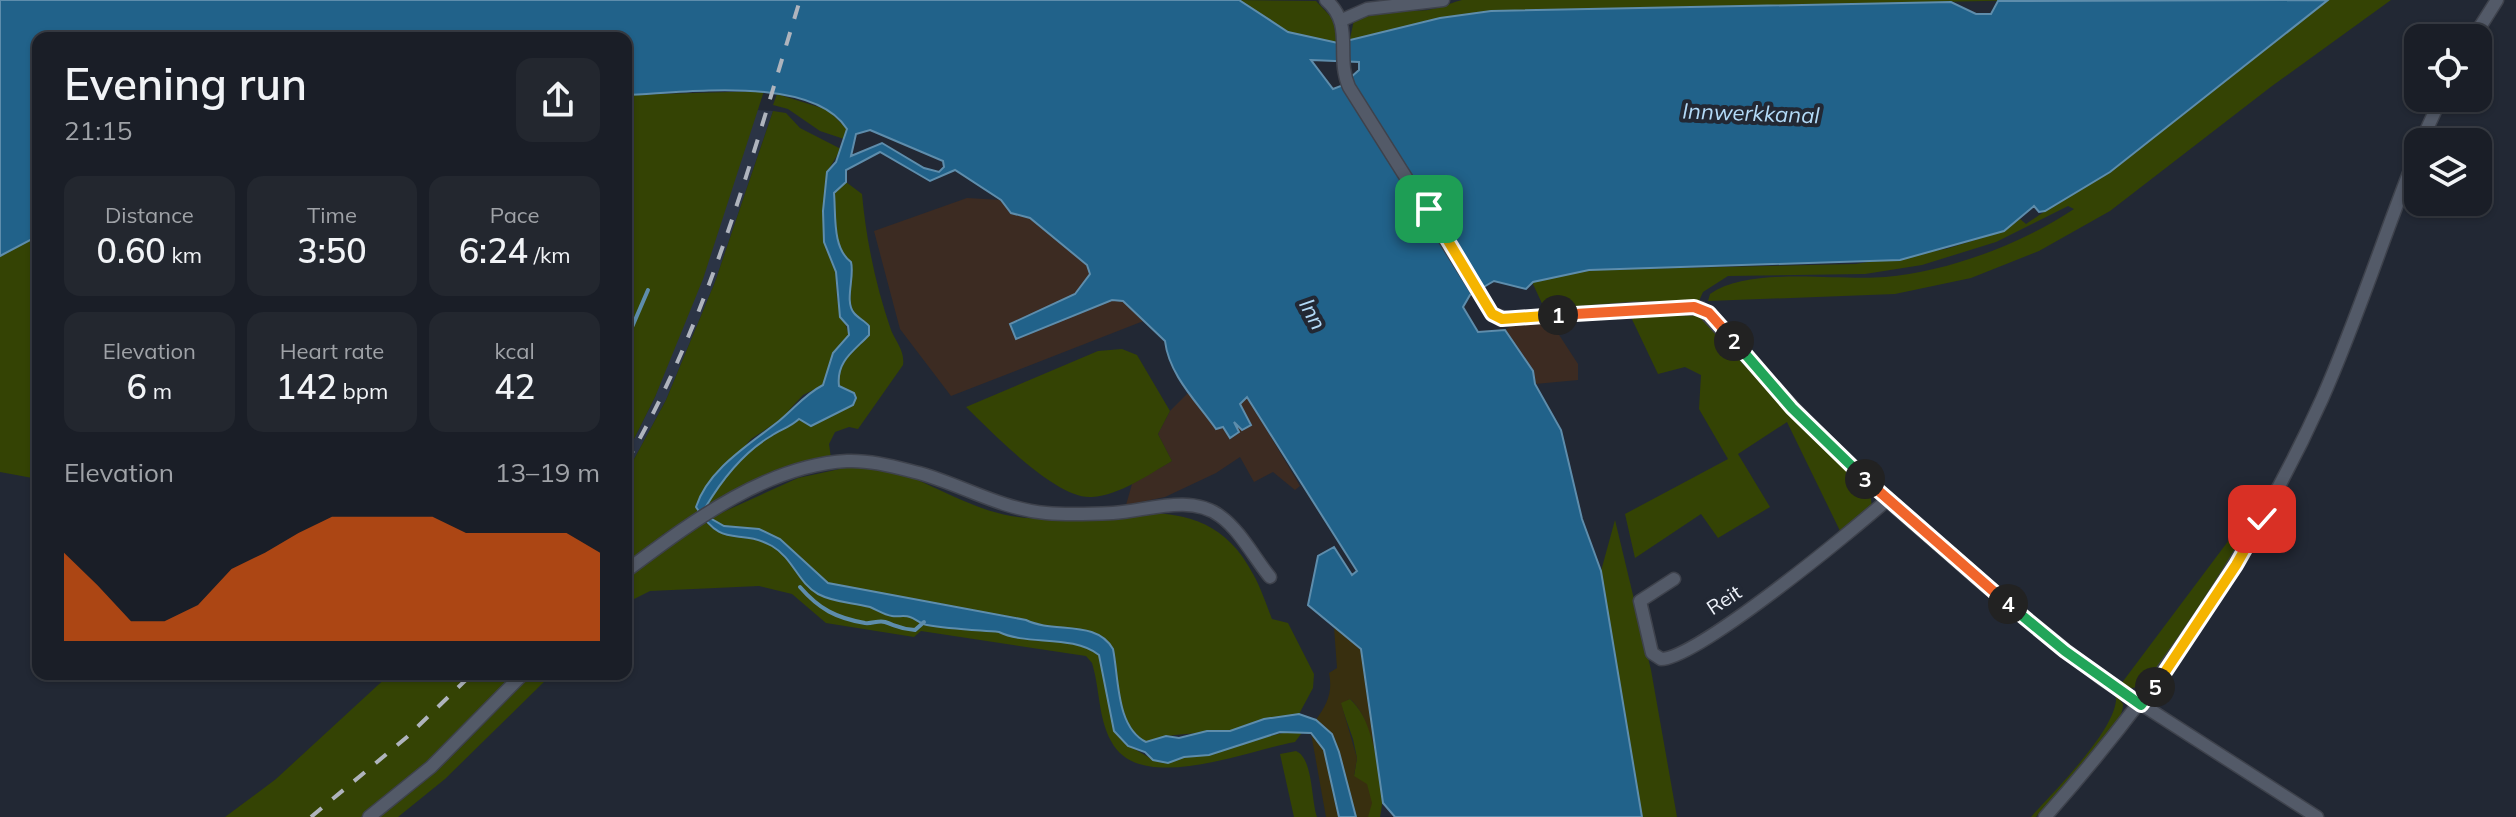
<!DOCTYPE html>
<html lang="en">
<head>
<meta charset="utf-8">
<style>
  :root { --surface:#1a1e27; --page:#23272f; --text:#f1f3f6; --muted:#9fa2a7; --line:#383c44; --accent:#ea580c }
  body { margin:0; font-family:Mulish,sans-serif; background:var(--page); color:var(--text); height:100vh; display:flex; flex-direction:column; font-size:30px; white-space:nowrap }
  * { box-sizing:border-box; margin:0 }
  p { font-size:26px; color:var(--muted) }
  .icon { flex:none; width:44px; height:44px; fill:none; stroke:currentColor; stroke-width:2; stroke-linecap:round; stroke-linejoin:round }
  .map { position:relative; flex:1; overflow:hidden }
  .panel { position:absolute; left:32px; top:32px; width:600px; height:648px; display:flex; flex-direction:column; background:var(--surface); border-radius:16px; box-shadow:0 2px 6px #0004,0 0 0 2px var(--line) }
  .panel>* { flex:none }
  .tools { position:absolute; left:2404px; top:24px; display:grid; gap:16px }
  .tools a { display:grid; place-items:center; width:88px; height:88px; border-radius:16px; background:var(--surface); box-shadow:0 2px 6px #0004,0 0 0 2px var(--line); font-size:40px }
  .pin { position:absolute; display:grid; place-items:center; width:68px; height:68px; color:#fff; margin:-34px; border-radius:16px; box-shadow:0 4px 12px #0006 }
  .km { position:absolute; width:40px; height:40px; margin:-20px; border-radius:50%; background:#222; color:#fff; font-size:22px; line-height:40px; text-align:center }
  .round { display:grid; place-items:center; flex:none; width:84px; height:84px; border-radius:16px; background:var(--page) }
  .summary { display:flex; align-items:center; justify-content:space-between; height:136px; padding:0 32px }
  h1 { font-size:44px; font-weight:600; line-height:60px }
  .stats { display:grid; grid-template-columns:repeat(3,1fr); gap:12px; height:136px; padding:8px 32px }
  .stats div { display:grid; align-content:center; border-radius:16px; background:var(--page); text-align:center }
  .stats b { font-size:34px; font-weight:600 }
  .stats small { font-size:22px; font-weight:400 }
  .stats p { font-size:22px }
  .chart { height:224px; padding:16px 32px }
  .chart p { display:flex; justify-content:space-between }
  .chart svg { width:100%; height:144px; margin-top:8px; fill:var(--accent); opacity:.7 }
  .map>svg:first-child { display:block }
  .industrial { fill:#3c2b22 }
  .built { fill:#2b3445 }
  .green { fill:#344304 }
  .sand { fill:#382f0f }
  .water { fill:#21628a; stroke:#5e8dac; stroke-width:2; fill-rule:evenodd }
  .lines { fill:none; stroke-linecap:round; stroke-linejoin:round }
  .stream { stroke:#5e8dac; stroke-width:4 }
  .minor-casing { stroke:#3e424c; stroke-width:15 }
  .minor { stroke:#535a68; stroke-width:12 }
  .rail { stroke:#afb4bd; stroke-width:4; stroke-dasharray:14 14; stroke-linecap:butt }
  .split-1-casing { stroke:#fff; stroke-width:16 }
  .split-2-casing { stroke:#fff; stroke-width:16 }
  .split-3-casing { stroke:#fff; stroke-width:16 }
  .split-4-casing { stroke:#fff; stroke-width:16 }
  .split-5-casing { stroke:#fff; stroke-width:16 }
  .split-6-casing { stroke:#fff; stroke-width:16 }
  .split-1 { stroke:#f5b400; stroke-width:10 }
  .split-2 { stroke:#f0652b; stroke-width:10 }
  .split-3 { stroke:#22a559; stroke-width:10 }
  .split-4 { stroke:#f0652b; stroke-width:10 }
  .split-5 { stroke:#22a559; stroke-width:10 }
  .split-6 { stroke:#f5b400; stroke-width:10 }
  .labels { text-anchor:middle; stroke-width:8; stroke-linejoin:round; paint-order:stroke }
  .street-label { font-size:20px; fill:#eef2fa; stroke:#222834 }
  .water-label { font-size:22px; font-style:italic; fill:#b3daf7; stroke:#222834 }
</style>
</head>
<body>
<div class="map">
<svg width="2516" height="817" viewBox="0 0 2516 817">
  <rect width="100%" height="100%" fill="#222834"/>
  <g class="industrial">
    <path d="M967 198 1001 200 1017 215 1030 218 1087 265 1090 273 1075 294 1011 323 1016 339 1112 300 1123 301 1146 320 951 396 900 329 874 231Z"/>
    <path d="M1550 321 1578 364V380L1535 384 1532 371 1505 330 1516 323Z"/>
    <path d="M1189 392 1216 429 1236 421 1242 411 1240 404 1247 397 1300 486 1295 490 1273 472 1254 482 1240 457 1216 473 1165 497 1126 505 1132 484 1172 461 1158 434 1170 411Z"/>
  </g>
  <path class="built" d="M756 110 773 111 715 282 666 400 626 474V455L655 397Z"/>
  <g class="green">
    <path d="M1239 0 1316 1 1333 19 1337 43 1288 32Z"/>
    <path d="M1462 0H2037L1491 11 1440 18 1349 43 1354 20C1385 2 1411 16 1437 8 1446 6 1453 2 1462 0Z"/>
    <path d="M2328 0H2391L2272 86 2110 211 2039 251 1971 278 1895 294 1708 301 1710 294C1750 266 1836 281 1885 277 1947 272 2022 244 2074 209L2068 206 1996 242 1922 265 1865 274 1728 276 1703 292 1698 303 1546 312 1532 282 1589 270 1856 264 1946 249 2004 231 2020 219 2026 224 2159 133Z"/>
    <path d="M764 91 703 279 655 397 626 455V95Z"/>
    <path d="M777 94 828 110 847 129 844 139 820 131 788 109 773 105Z"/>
    <path d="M773 111 786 113 800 128 841 149 827 172 830 259 836 272 837 299 849 335 833 353 823 385 803 395 780 420 751 439 698 501 699 512 662 535 672 543 706 522C723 543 750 533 772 546 793 558 798 583 818 594 834 603 851 602 869 607 877 610 885 615 892 616 898 617 905 615 910 617 916 618 921 624 926 625 950 629 975 630 999 632 1026 646 1072 635 1099 655L1104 679 1128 746C1141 751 1154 764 1167 763 1173 762 1179 757 1185 757 1226 754 1263 733 1304 730L1295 742C1248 750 1139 796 1111 741 1098 717 1100 689 1092 663L1086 656 921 631 914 637 826 623 792 594 759 586 650 591 626 603V474L666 400 715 282Z"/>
    <path d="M846 182 862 194C866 239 876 287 891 330 896 342 905 351 903 365L858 429 849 427 835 432 829 444 831 458 730 494 705 508C721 481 744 452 771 436 781 429 789 428 799 419L811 425 853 405 856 399 854 393 839 386C836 361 854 351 869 335 865 324 855 318 852 308 847 294 855 277 851 262 832 248 836 215 834 193Z"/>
    <path d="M38 236V479L0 472V256Z"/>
    <path d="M1629 313 1700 314 1707 318 1793 416 1870 492 1872 508 1842 535 1787 422 1738 454 1770 507 1718 538 1701 514 1635 558 1625 514 1728 459 1699 409 1701 375 1685 367 1658 374Z"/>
    <path d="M1122 349 1137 355 1170 411 1158 434 1172 461C1148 475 1120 495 1092 497 1056 500 991 431 966 407L1098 351Z"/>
    <path d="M849 467C871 469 894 471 915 479 946 492 977 510 1011 516 1098 531 1201 474 1253 574 1261 588 1266 604 1272 619L1288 623 1314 674 1313 688 1299 714C1286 717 1273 717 1261 720 1249 722 1238 730 1226 731 1199 734 1171 732 1146 742 1116 727 1119 680 1113 649 1096 619 1054 634 1026 620L828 583 816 575 799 555 742 527 724 526 710 518 798 478Z"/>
    <path d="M2271 484 2229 563 2146 686 2131 688 2121 684Z"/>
    <path d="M1615 520 1651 670 1677 817H1642L1601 571Z"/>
    <path d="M390 674H516L439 755 361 817H225L276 779Z"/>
    <path d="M531 674H552L445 779 398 817H376L459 749Z"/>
    <path d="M2116 695 2123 704C2124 731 2056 795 2036 817H2031C2052 793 2120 727 2116 695Z"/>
    <path d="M1350 699C1376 723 1388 783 1380 817H1368L1354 776 1357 758 1353 739 1340 702Z"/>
    <path d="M1296 751C1313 758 1311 799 1317 817H1294L1280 754Z"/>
  </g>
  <g class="sand">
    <path d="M1334 627 1361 649 1378 764C1372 741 1368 715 1350 699L1341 703 1357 758 1354 776 1367 784 1372 803 1368 817H1356L1339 752 1332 734 1316 720C1327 704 1333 693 1329 673L1337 668Z"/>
    <path d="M1311 733 1324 750 1339 817H1326Z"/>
  </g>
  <path class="water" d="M0 0H1239L1288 32 1338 43 1440 18 1491 11 1951 2 1976 14H1991L1998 1 2328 0 2110 172 2045 211 2039 212 2034 206 2004 231 1900 260 1589 270 1533 282 1526 289 1494 281 1470 295 1463 307 1478 332 1505 330 1533 371 1535 384 1561 430 1582 519 1601 571 1642 817H1395L1383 803 1361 649 1308 605 1318 556 1334 547 1352 575 1357 571 1247 397 1240 404 1251 425 1242 430 1234 422 1239 432 1230 438 1223 427 1216 429C1197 402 1169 375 1165 341L1123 301 1112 300 1016 339 1010 324 1075 294 1090 274 1087 265 1030 218 1011 213 1001 200 955 170 930 181 880 152 846 170V182L834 193C836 215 832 248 851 262 855 277 844 301 854 313 858 318 865 321 869 326V335C854 351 836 361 839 386L854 393 856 398 853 405 811 426 799 419C789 428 781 429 771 436 744 452 721 481 705 508L710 518 724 526 759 529 780 539 828 583 1026 620C1054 634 1096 619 1113 649 1119 679 1116 727 1146 742L1166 736 1179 738 1207 731H1230L1264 719 1299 714 1316 720 1332 734 1339 752 1356 817H1339L1324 750 1311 733 1280 732 1209 755 1184 757 1168 763 1153 760 1145 752 1128 746 1114 731 1099 655C1072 634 1027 646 999 632 975 630 950 629 927 625 921 624 916 619 910 617 905 615 898 617 892 616 885 615 877 610 870 607 851 602 835 603 818 594 798 583 793 558 772 546 736 526 725 552 696 507 708 469 750 444 779 421 795 408 804 395 823 385L833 353 849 335 848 326 840 317 836 272 824 242 823 211 827 172 836 162 847 129C812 74 683 93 626 95V38H38V236L0 256ZM1311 60 1359 62V70L1341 86 1333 89ZM870 130 943 161 944 167 939 172 924 168 882 143 851 156 856 134Z"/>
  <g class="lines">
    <g class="stream">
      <path d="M626 341 648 290"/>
      <path d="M800 587C819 609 836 618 865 623 872 624 878 620 885 622 897 626 900 629 915 630L924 622"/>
    </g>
    <g class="minor-casing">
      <g id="minor">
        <path d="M1326 0C1355 25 1335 56 1349 87L1492 314 1509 319 1634 309 1701 308 1807 422 1887 500 1987 587 2102 679 2317 817"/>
        <path d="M1342 20 1367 9 1443 0"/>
        <path d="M2473 38 2497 0"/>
        <path d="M2421 142 2441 98"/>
        <path d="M626 571C688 525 765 465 847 461 871 460 895 467 919 473 962 485 1001 509 1046 513 1068 515 1091 514 1113 513 1147 511 1190 494 1220 516 1240 530 1255 559 1270 577"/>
        <path d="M1674 579 1640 601 1652 653 1661 659C1697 659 1853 530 1887 500"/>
        <path d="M369 817 431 767 523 674"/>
        <path d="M2045 817C2158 690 2252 554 2322 399 2358 318 2385 232 2418 150"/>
      </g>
    </g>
    <use href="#minor" class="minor"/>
    <g class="rail">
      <path d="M626 463C709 321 752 156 800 0"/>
      <path d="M311 817 407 737 472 674"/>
    </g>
  </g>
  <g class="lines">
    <g class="split-1-casing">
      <path id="split-1" d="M1429 209 1492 314 1502 319 1558 315"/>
    </g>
    <g class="split-2-casing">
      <path id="split-2" d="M1558 315 1694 307 1709 313 1734 341"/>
    </g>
    <g class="split-3-casing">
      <path id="split-3" d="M1734 341 1792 408 1865 479"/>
    </g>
    <g class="split-4-casing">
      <path id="split-4" d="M1865 479 2008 604"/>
    </g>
    <g class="split-5-casing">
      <path id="split-5" d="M2008 604 2065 651 2141 705 2155 687"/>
    </g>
    <g class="split-6-casing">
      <path id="split-6" d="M2155 687 2236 565 2262 519"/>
    </g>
    <use href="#split-1" class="split-1"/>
    <use href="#split-2" class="split-2"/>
    <use href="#split-3" class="split-3"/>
    <use href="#split-4" class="split-4"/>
    <use href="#split-5" class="split-5"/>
    <use href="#split-6" class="split-6"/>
  </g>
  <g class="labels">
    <g class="street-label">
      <text transform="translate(1724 600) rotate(-33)" y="7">Reit</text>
    </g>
    <g class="water-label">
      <text transform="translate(1751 113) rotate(2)" y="8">Innwerkkanal</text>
      <text transform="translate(1313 314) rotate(62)" y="8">Inn</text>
    </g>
  </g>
</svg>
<div class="tools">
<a><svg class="icon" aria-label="locate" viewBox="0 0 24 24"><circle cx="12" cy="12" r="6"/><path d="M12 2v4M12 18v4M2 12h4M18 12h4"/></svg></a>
<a><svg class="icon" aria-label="layers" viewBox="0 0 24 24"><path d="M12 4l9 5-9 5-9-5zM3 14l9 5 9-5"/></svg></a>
</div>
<div class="pin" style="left:1429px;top:209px;background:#1e9e55"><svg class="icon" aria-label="arrive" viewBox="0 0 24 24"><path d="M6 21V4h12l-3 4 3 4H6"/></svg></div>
<div class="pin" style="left:2262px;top:519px;background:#d93025"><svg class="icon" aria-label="check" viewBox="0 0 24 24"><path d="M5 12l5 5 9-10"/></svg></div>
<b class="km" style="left:1558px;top:315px">1</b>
<b class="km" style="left:1734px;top:341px">2</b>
<b class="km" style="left:1865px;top:479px">3</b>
<b class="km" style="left:2008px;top:604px">4</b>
<b class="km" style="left:2155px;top:687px">5</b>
<section class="panel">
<div class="summary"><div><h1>Evening run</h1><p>21:15</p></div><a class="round"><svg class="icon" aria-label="share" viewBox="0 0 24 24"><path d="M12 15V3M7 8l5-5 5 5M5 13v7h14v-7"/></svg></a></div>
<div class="stats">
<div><p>Distance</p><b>0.60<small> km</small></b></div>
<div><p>Time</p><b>3:50</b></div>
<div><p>Pace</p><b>6:24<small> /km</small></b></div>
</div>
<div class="stats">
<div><p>Elevation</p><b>6<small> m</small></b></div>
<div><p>Heart rate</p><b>142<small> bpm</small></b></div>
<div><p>kcal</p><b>42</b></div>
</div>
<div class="chart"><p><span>Elevation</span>13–19 m</p>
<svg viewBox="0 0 160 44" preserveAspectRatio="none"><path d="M0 44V17L10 27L20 38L30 38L40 33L50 22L60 17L70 11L80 6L90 6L100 6L110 6L120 11L130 11L140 11L150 11L160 17V44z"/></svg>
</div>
</section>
</div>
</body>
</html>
